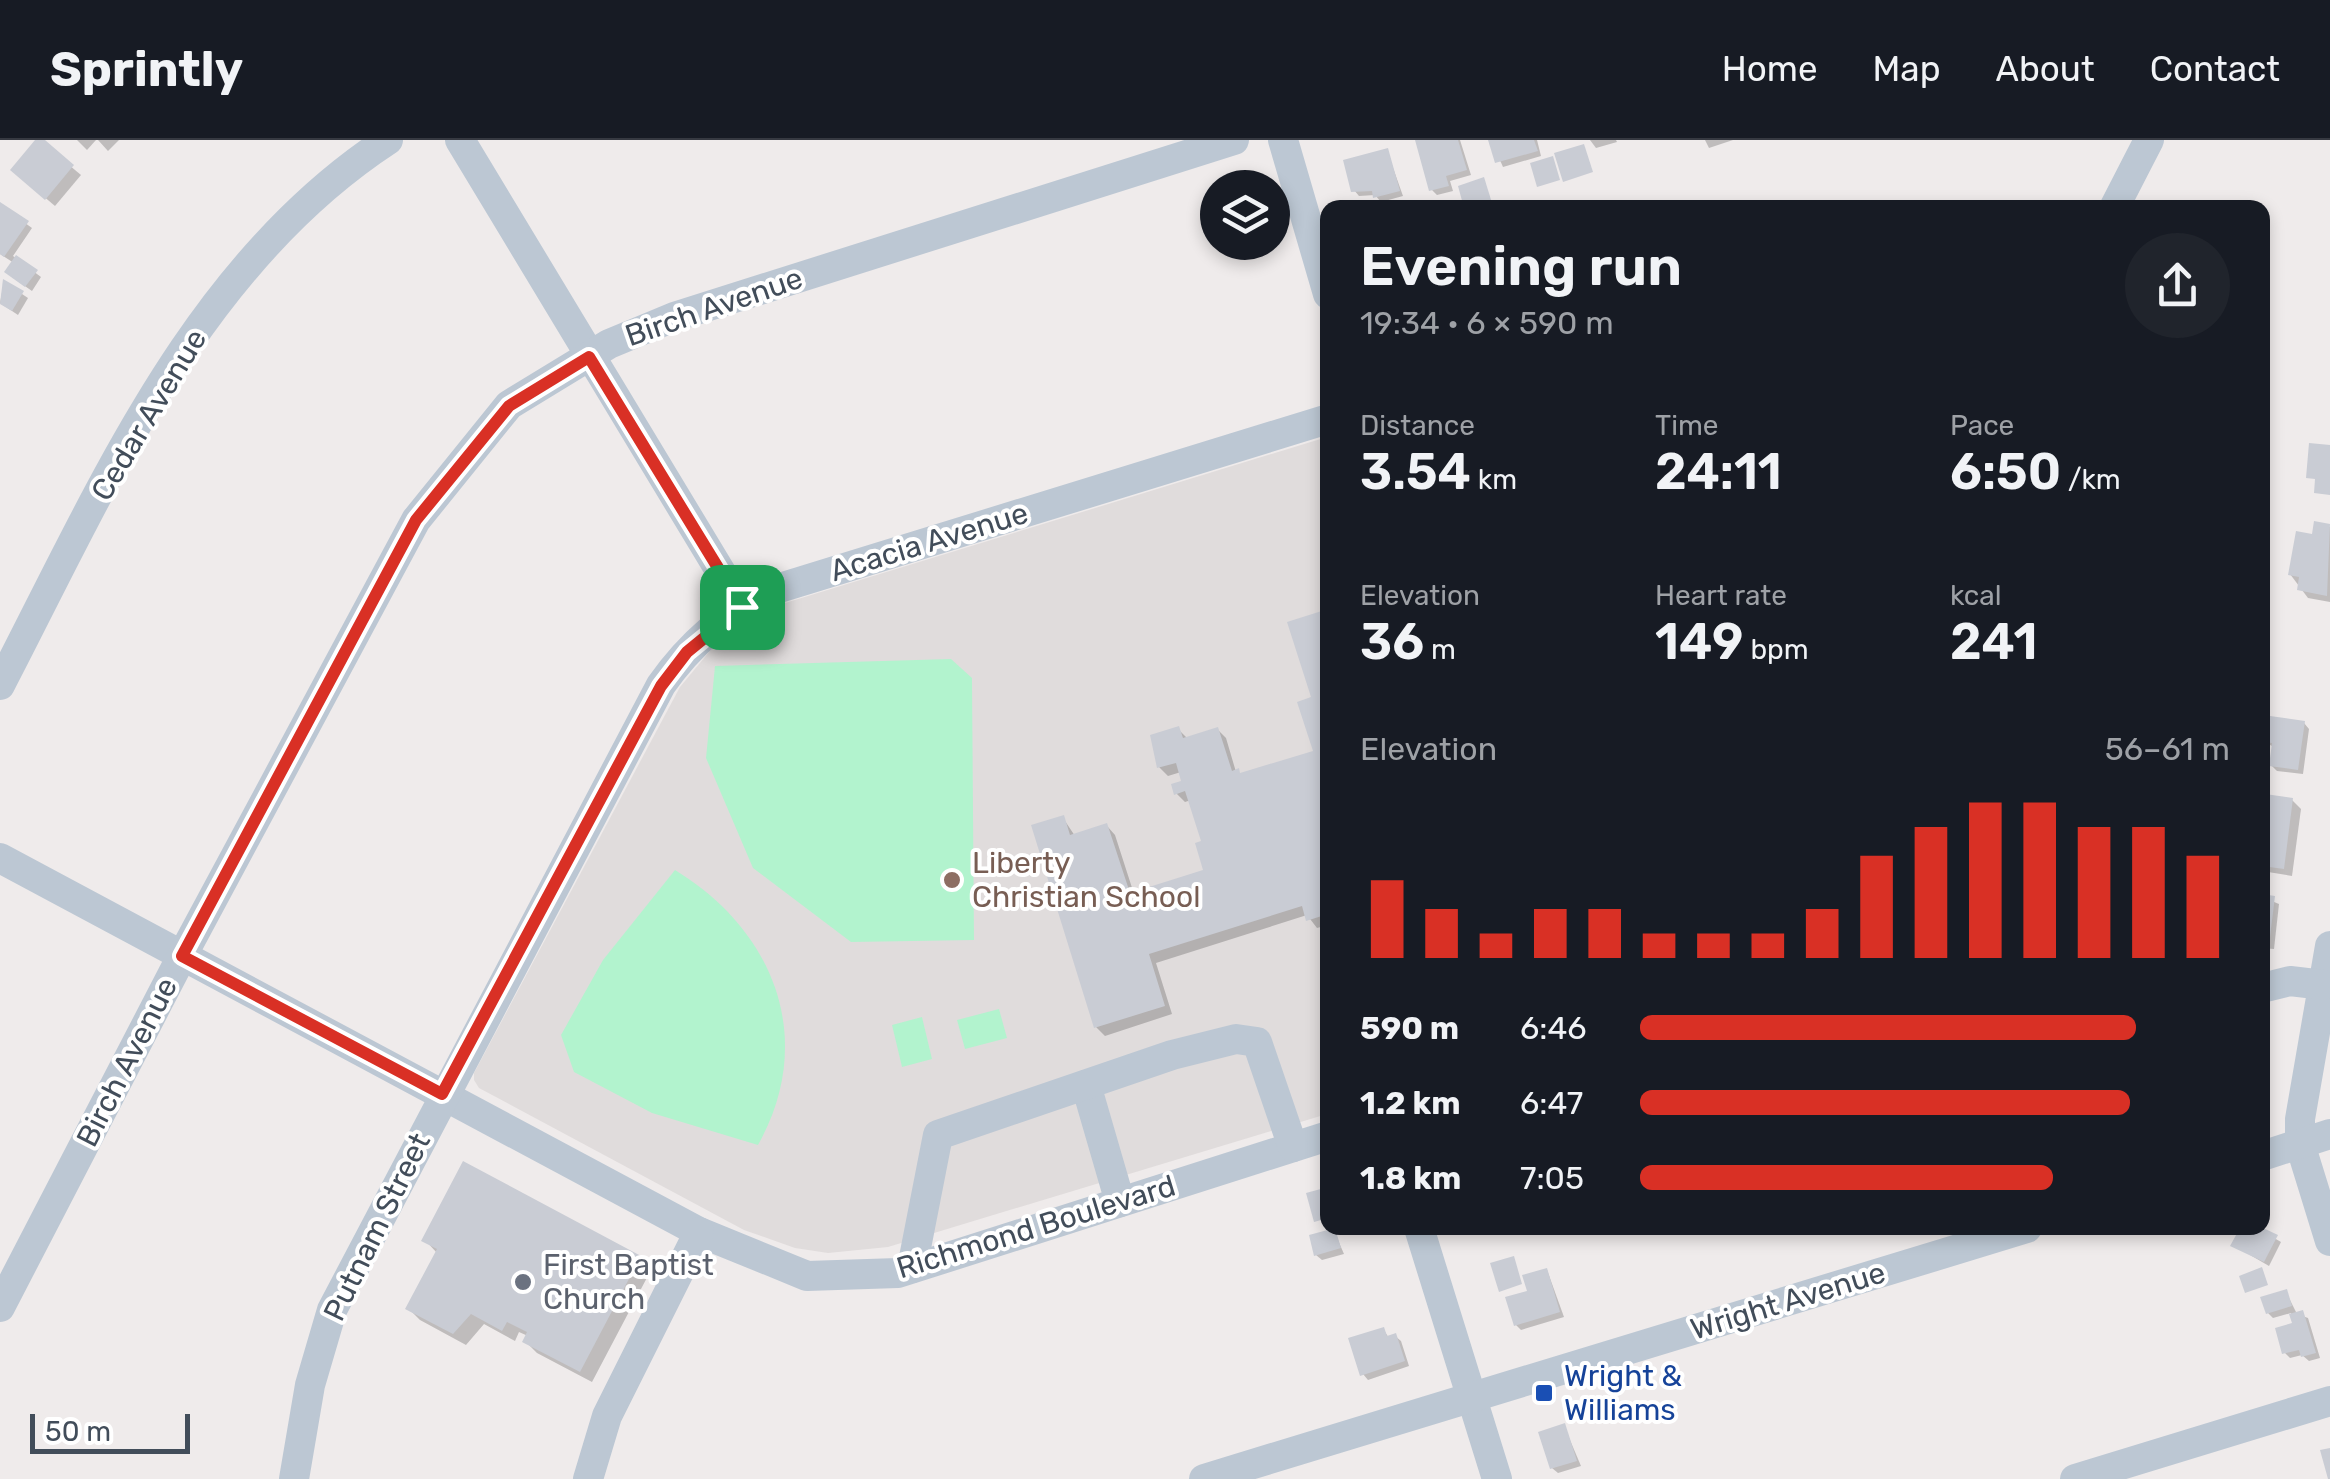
<!DOCTYPE html>
<html lang="en">
<head>
<meta charset="utf-8">
<style>
  :root { --surface:#171b24; --page:#20242c; --text:#f1f3f6; --muted:#9ea1a6; --line:#363941; --accent:#d93025 }
  body { margin:0; font-family:Rubik,sans-serif; background:var(--page); color:var(--text); height:100vh; display:flex; flex-direction:column; font-size:38px; white-space:nowrap }
  * { box-sizing:border-box; margin:0 }
  p { font-size:32px; color:var(--muted) }
  .icon { flex:none; width:55px; height:55px; fill:none; stroke:currentColor; stroke-width:2; stroke-linecap:round; stroke-linejoin:round }
  .map { position:relative; flex:1; overflow:hidden }
  .panel { position:absolute; left:1320px; top:60px; width:950px; height:1035px; display:flex; flex-direction:column; background:var(--surface); border-radius:20px; box-shadow:0 5px 15px #0003 }
  .panel>* { flex:none }
  .controls { position:absolute; left:1200px; top:30px; display:grid; gap:20px }
  .controls a { display:grid; place-items:center; width:90px; height:90px; border-radius:50%; background:var(--surface); box-shadow:0 5px 15px #0003; font-size:50px }
  .scale { position:absolute; left:30px; bottom:25px; width:160px; box-sizing:border-box; padding-left:10px; border:5px solid #424d5a; border-top:0; font-size:28px; line-height:35px; white-space:nowrap; color:#424d5a; -webkit-text-stroke:8px #fff; paint-order:stroke }
  .pin { position:absolute; display:grid; place-items:center; width:85px; height:85px; color:#fff; margin:-42px; border-radius:20px; box-shadow:0 5px 15px #0006 }
  .round { display:grid; place-items:center; flex:none; width:105px; height:105px; border-radius:52px; background:var(--page) }
  .headline { display:flex; align-items:center; justify-content:space-between; height:170px; padding:0 40px }
  h1 { font-size:55px; font-weight:600; line-height:75px }
  .metrics { display:grid; grid-template-columns:repeat(3,1fr); gap:15px; height:170px; padding:10px 40px }
  .metrics div { display:grid; align-content:center }
  .metrics b { font-size:50px; font-weight:600 }
  .metrics small { font-size:28px; font-weight:400 }
  .metrics p { font-size:28px }
  .chart { height:280px; padding:20px 40px }
  .chart p { display:flex; justify-content:space-between }
  .chart svg { width:100%; height:180px; margin-top:10px; stroke:var(--accent); stroke-width:6 }
  ul { padding:0 40px; list-style:none; font-size:32px }
  li { display:grid; grid-template-columns:160px 120px 1fr; align-items:center; height:75px }
  li i { height:25px; border-radius:12px; background:var(--accent) }
  header { display:flex; align-items:center; gap:60px; box-sizing:border-box; height:140px; padding:0 50px; background:var(--surface); border-bottom:2px solid var(--line) }
  header strong { font-size:48px }
  nav { display:flex; gap:55px; margin-inline-start:auto; font-size:35px }
  .map>svg:first-child { display:block }
  .education { fill:#e0dcdc }
  .green { fill:#b2f3ce }
  .shadow { fill:#0003 }
  .building { fill:#c9ccd4 }
  .lines { fill:none; stroke-linecap:round; stroke-linejoin:round }
  .minor { stroke:#bcc7d3; stroke-width:30 }
  .route-casing { stroke:#fff; stroke-width:20 }
  .route { stroke:#d93025; stroke-width:12 }
  .education-dot { fill:#8d6e63; stroke:#fff; stroke-width:4 }
  .worship-dot { fill:#6b7280; stroke:#fff; stroke-width:4 }
  .transit-dot { fill:#1a4fb4; stroke:#fff; stroke-width:4 }
  .labels { text-anchor:middle; stroke-width:8; stroke-linejoin:round; paint-order:stroke }
  .street-label { font-size:30px; fill:#424d5a; stroke:#fff }
  .education-label { font-size:30px; fill:#785e54; stroke:#fff; text-anchor:start }
  .worship-label { font-size:30px; fill:#5b616d; stroke:#fff; text-anchor:start }
  .transit-label { font-size:30px; fill:#164399; stroke:#fff; text-anchor:start }
</style>
</head>
<body>
<header>
<strong>Sprintly</strong>
<nav><a>Home</a><a>Map</a><a>About</a><a>Contact</a></nav>
</header>
<div class="map">
<svg width="2330" height="1339" viewBox="0 0 2330 1339">
  <rect width="100%" height="100%" fill="#efebeb"/>
  <path class="education" d="M1327 297V974L888 1107 828 1113 795 1108 744 1090 479 948 474 940V933L680 547 714 506 785 463Z"/>
  <g class="green">
    <path d="M951 519 972 538 974 800 851 802 753 728 706 618 715 526Z"/>
    <path d="M675 730C775 791 817 900 758 1005L652 973 574 932 561 895 603 820Z"/>
    <path d="M999 869 1007 898 965 909 957 880Z"/>
    <path d="M922 877 932 919 902 927 892 885Z"/>
  </g>
  <g class="shadow">
    <path d="M39 0 81 35 55 66 22 38Z"/>
    <path d="M77 0H96L87 10Z"/>
    <path d="M98 0H119L108 11Z"/>
    <path d="M1421 0H1460L1471 35 1450 41 1453 51 1437 55 1432 50Z"/>
    <path d="M1491 0H1537L1541 16 1503 27Z"/>
    <path d="M1590 0H1616L1617 2 1596 8Z"/>
    <path d="M1705 0H1733L1709 8Z"/>
    <path d="M1387 11 1403 56 1381 62 1375 55 1359 56 1354 50Z"/>
    <path d="M0 65 32 88 13 116 41 137 32 151 12 137 14 123 0 114Z"/>
    <path d="M4 142 28 158 18 175 0 163Z"/>
    <path d="M2316 384 2330 387V462L2308 458 2290 434 2314 397Z"/>
    <path d="M1328 472V785L1317 788 1307 775 1156 823 1172 874 1105 896 1096 887 1063 678 1075 696 1107 686 1115 695 1134 754 1206 732 1204 703 1191 660 1185 662 1176 653 1184 643 1181 632 1168 636 1159 627 1178 589 1188 599 1218 590 1226 598 1236 632 1242 635 1316 612 1314 559Z"/>
    <path d="M2304 583 2309 589 2303 634 2277 631 2271 625 2274 607 2262 601Z"/>
    <path d="M2267 657 2292 660 2301 669 2292 736 2262 731Z"/>
    <path d="M2262 757 2279 764 2274 809 2262 808Z"/>
    <path d="M2242 1088H2257L2281 1102 2269 1126 2233 1105Z"/>
    <path d="M1334 1091 1344 1114 1322 1120 1316 1115Z"/>
    <path d="M425 1100 640 1118 651 1130 592 1242 537 1213 525 1201 528 1196 519 1192 515 1201 484 1184 466 1205 420 1180 408 1168 437 1113Z"/>
    <path d="M1547 1130 1564 1177 1521 1190 1516 1185 1530 1153Z"/>
    <path d="M2286 1152 2297 1174 2308 1178 2320 1218 2309 1221 2302 1215 2290 1218 2285 1213 2295 1184 2291 1173 2273 1178 2268 1173Z"/>
    <path d="M1383 1189 1389 1198 1395 1196 1401 1201 1409 1226 1368 1240 1363 1234Z"/>
    <path d="M1564 1286 1581 1326 1558 1333 1552 1328Z"/>
  </g>
  <g class="building">
    <path d="M35 0H45L74 25 45 60 10 30Z"/>
    <path d="M1415 0H1458L1467 30 1446 36 1449 46 1429 51Z"/>
    <path d="M1488 0H1534L1538 11 1495 23Z"/>
    <path d="M1584 4 1593 32 1563 42 1554 13Z"/>
    <path d="M1388 8 1400 51 1373 58 1372 51 1351 52 1343 20Z"/>
    <path d="M1553 16 1560 40 1537 47 1530 23Z"/>
    <path d="M1484 37 1492 63 1464 68 1458 46Z"/>
    <path d="M0 62 29 81 4 117 0 114Z"/>
    <path d="M16 115 38 130 25 147 4 132Z"/>
    <path d="M3 139 24 151 12 171 0 164Z"/>
    <path d="M2309 303 2330 305V355L2314 353 2315 339 2306 338Z"/>
    <path d="M2314 381 2330 384 2327 456 2297 450 2299 437 2288 435 2296 391 2312 394Z"/>
    <path d="M1328 469V774L1306 781 1302 766 1149 814 1165 866 1094 888 1031 685 1064 675 1070 695 1107 683 1130 753 1203 730 1195 703 1201 701 1185 651 1174 655 1171 644 1181 641 1176 623 1157 628 1150 595 1179 586 1183 598 1218 587 1232 631 1239 628 1240 633 1313 611 1297 562 1311 557 1287 482Z"/>
    <path d="M2263 575 2305 581 2298 630 2269 626 2272 603 2262 602Z"/>
    <path d="M2265 654 2293 658 2284 729 2262 726Z"/>
    <path d="M2262 754 2275 756 2269 805 2262 804Z"/>
    <path d="M463 1021 641 1116 580 1232 522 1202 527 1192 507 1182 502 1191 471 1174 453 1194 405 1169 437 1109 421 1101Z"/>
    <path d="M1328 1047V1078L1314 1082 1306 1053Z"/>
    <path d="M1335 1088 1341 1108 1314 1116 1309 1095Z"/>
    <path d="M2240 1088H2263L2278 1095 2264 1122 2230 1106Z"/>
    <path d="M1514 1116 1522 1144 1499 1152 1490 1123Z"/>
    <path d="M2262 1127 2268 1145 2245 1153 2239 1136Z"/>
    <path d="M1547 1128 1560 1172 1514 1186 1505 1157 1527 1151 1522 1135Z"/>
    <path d="M2287 1149 2292 1166 2266 1174 2260 1157Z"/>
    <path d="M2303 1170 2316 1213 2301 1217 2299 1210 2282 1214 2275 1188 2292 1183 2289 1174Z"/>
    <path d="M1384 1187 1387 1196 1396 1193 1405 1221 1360 1236 1348 1198Z"/>
    <path d="M1565 1283 1577 1321 1550 1329 1538 1292Z"/>
    <path d="M2330 1308V1339H2328L2320 1310Z"/>
  </g>
  <g class="lines">
    <g class="minor">
      <path d="M460 0 742 467"/>
      <path d="M1283 0 1328 154"/>
      <path d="M2114 68 2149 0"/>
      <path d="M0 545C102 349 195 126 388 0"/>
      <path d="M0 718 699 1092 807 1136 898 1133 1328 996"/>
      <path d="M2330 806 2300 979V1004L2330 1101"/>
      <path d="M2262 848 2290 841 2324 845"/>
      <path d="M1086 945 1120 1062"/>
      <path d="M2262 1016 2330 994"/>
      <path d="M1419 1088 1497 1339"/>
      <path d="M912 1128 938 995 1172 915 1236 899 1257 902 1293 1007"/>
      <path d="M0 1167 182 816 416 380 509 265 609 204 674 177 1234 0"/>
      <path d="M294 1339 310 1245 332 1170 661 545C689 505 728 470 773 450L1328 279"/>
      <path d="M588 1339 607 1276 699 1092"/>
      <path d="M1204 1339 2027 1088"/>
      <path d="M2075 1339 2330 1261"/>
    </g>
  </g>
  <g class="lines">
    <g class="route-casing">
      <path id="route" d="M589 217 742 467 687 512 661 546 442 954 182 816 416 380 509 266Z"/>
    </g>
    <use href="#route" class="route"/>
  </g>
  <circle class="education-dot" cx="952" cy="740" r="10"/>
  <circle class="worship-dot" cx="523" cy="1142" r="10"/>
  <rect class="transit-dot" x="1534" y="1243" width="20" height="20" rx="5"/>
  <g class="labels">
    <g class="street-label">
      <text transform="translate(714 167) rotate(-19)" y="10">Birch Avenue</text>
      <text transform="translate(149 275) rotate(-59)" y="10">Cedar Avenue</text>
      <text transform="translate(929 402) rotate(-17)" y="10">Acacia Avenue</text>
      <text transform="translate(127 922) rotate(-63)" y="10">Birch Avenue</text>
      <text transform="translate(377 1087) rotate(-64)" y="10">Putnam Street</text>
      <text transform="translate(1036 1087) rotate(-17)" y="10">Richmond Boulevard</text>
      <text transform="translate(1788 1161) rotate(-17)" y="10">Wright Avenue</text>
    </g>
    <g class="education-label">
      <text x="972" y="733">Liberty<tspan x="972" dy="34">Christian School</tspan></text>
    </g>
    <g class="worship-label">
      <text x="543" y="1135">First Baptist<tspan x="543" dy="34">Church</tspan></text>
    </g>
    <g class="transit-label">
      <text x="1564" y="1246">Wright &amp;<tspan x="1564" dy="34">Williams</tspan></text>
    </g>
  </g>
</svg>
<div class="controls">
<a><svg class="icon" aria-label="layers" viewBox="0 0 24 24"><path d="M12 4l9 5-9 5-9-5zM3 14l9 5 9-5"/></svg></a>
</div>
<div class="scale">50 m</div>
<div class="pin" style="left:742px;top:467px;background:#1e9e55"><svg class="icon" aria-label="arrive" viewBox="0 0 24 24"><path d="M6 21V4h12l-3 4 3 4H6"/></svg></div>
<section class="panel">
<div class="headline"><div><h1>Evening run</h1><p>19:34 · 6 × 590 m</p></div><a class="round"><svg class="icon" aria-label="share" viewBox="0 0 24 24"><path d="M12 15V3M7 8l5-5 5 5M5 13v7h14v-7"/></svg></a></div>
<div class="metrics">
<div><p>Distance</p><b>3.54<small> km</small></b></div>
<div><p>Time</p><b>24:11</b></div>
<div><p>Pace</p><b>6:50<small> /km</small></b></div>
</div>
<div class="metrics">
<div><p>Elevation</p><b>36<small> m</small></b></div>
<div><p>Heart rate</p><b>149<small> bpm</small></b></div>
<div><p>kcal</p><b>241</b></div>
</div>
<div class="chart"><p><span>Elevation</span>56–61 m</p>
<svg viewBox="0 0 160 44" preserveAspectRatio="none"><path d="M5 44V25M15 44V32M25 44V38M35 44V32M45 44V32M55 44V38M65 44V38M75 44V38M85 44V32M95 44V19M105 44V12M115 44V6M125 44V6M135 44V12M145 44V12M155 44V19"/></svg>
</div>
<ul>
<li><b>590 m</b>6:46<i style="width:84%"></i></li>
<li><b>1.2 km</b>6:47<i style="width:83%"></i></li>
<li><b>1.8 km</b>7:05<i style="width:70%"></i></li>
</ul>
</section>
</div>
</body>
</html>
